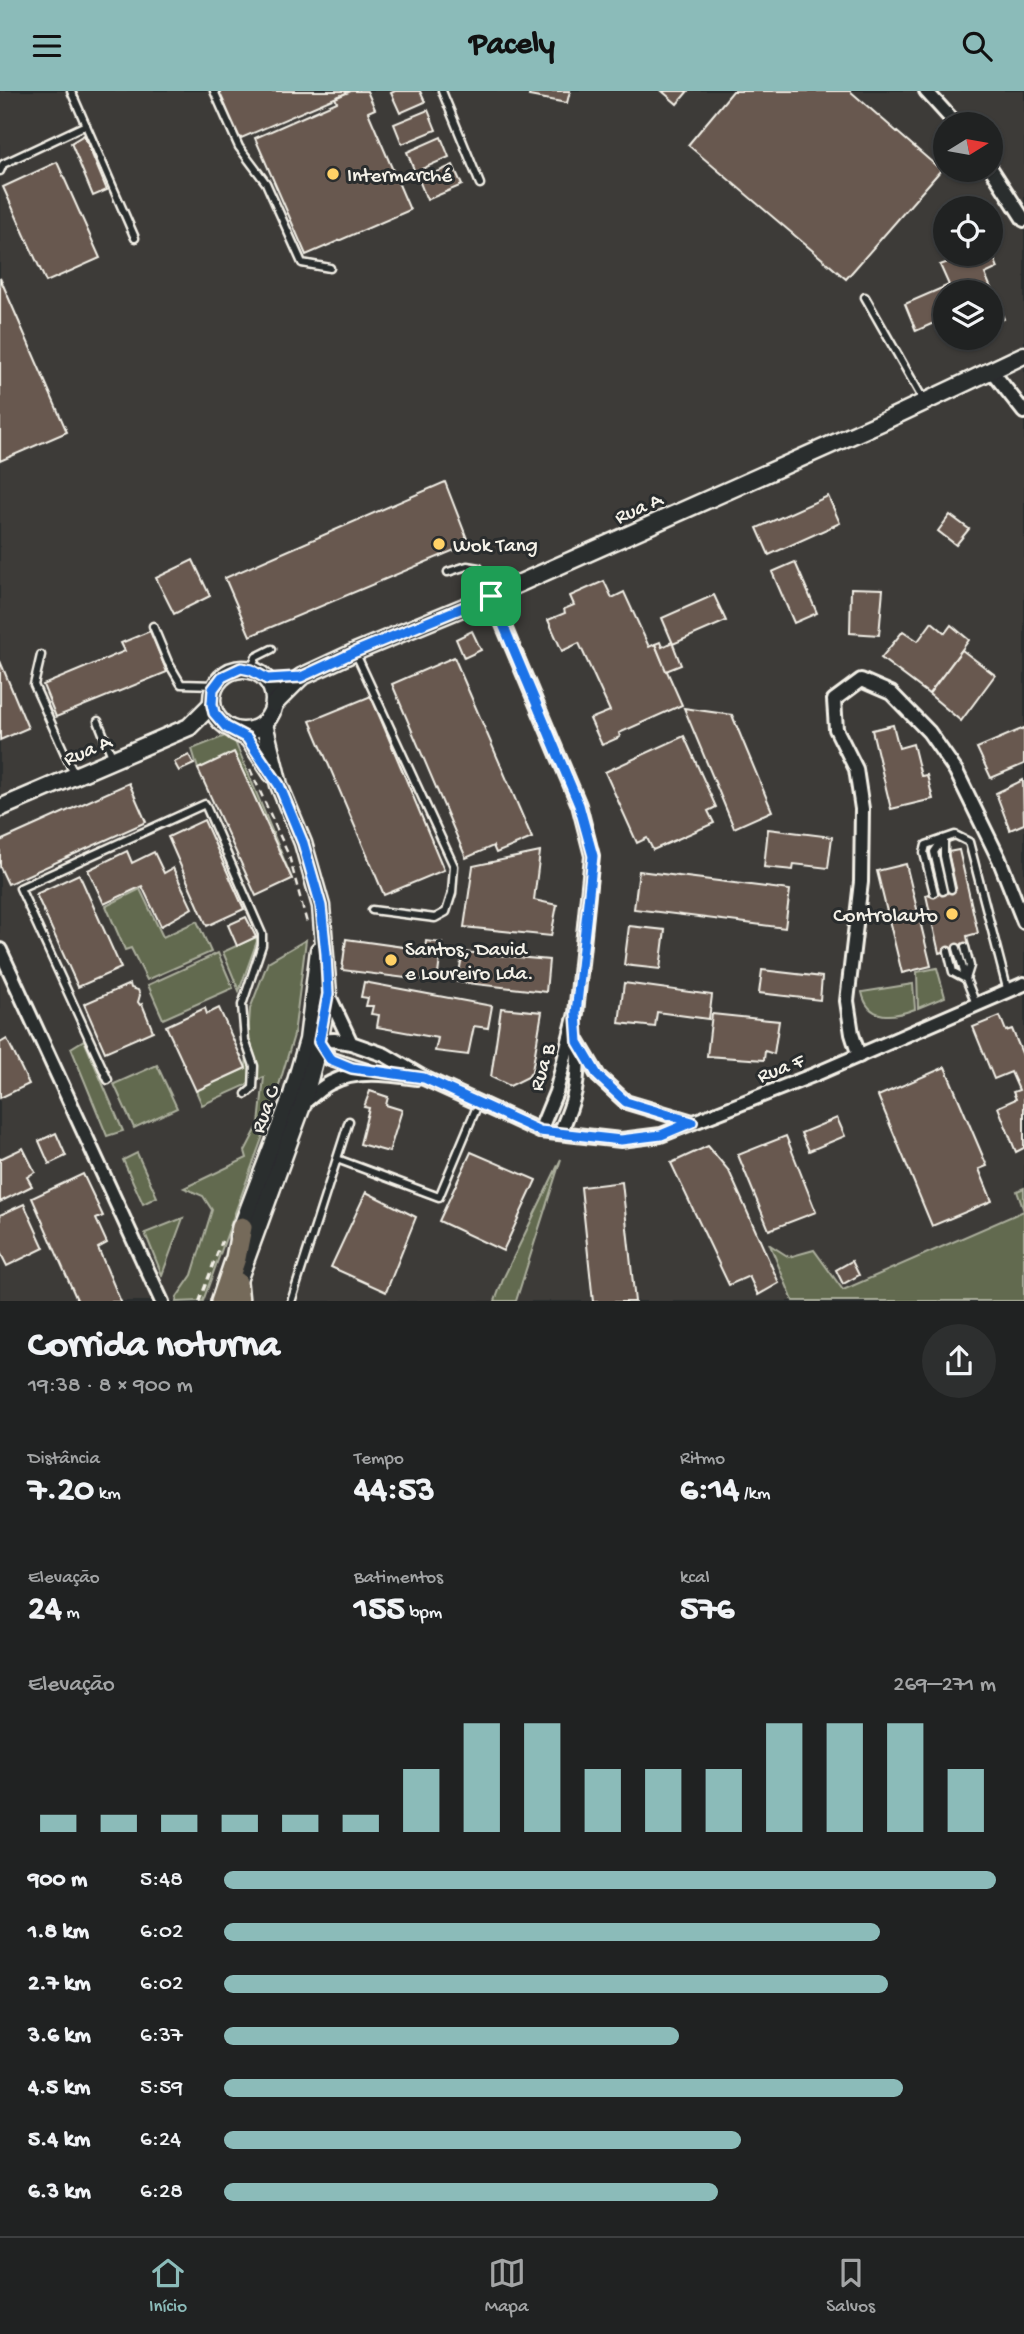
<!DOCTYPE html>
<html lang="pt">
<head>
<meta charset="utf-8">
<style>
  :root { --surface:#202222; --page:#2d2f2f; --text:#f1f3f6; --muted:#a2a4a5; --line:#3d3f40; --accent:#8bbbb9 }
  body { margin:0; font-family:"Gochi Hand",sans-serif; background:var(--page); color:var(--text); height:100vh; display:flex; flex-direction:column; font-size:26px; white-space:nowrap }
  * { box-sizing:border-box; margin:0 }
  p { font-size:23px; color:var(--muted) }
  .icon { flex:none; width:38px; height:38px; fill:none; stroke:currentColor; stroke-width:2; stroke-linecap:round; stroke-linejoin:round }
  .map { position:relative; height:1210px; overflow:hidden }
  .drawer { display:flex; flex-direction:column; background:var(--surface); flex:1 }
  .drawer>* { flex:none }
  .needle { width:46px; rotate:79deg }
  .fabs { position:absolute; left:933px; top:21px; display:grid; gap:14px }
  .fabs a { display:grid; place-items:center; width:70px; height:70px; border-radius:50%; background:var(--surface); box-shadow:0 2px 5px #0004,0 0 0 2px var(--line); font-size:35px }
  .pin { position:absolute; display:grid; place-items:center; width:60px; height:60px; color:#fff; margin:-30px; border-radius:14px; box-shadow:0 4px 10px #0006 }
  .round { display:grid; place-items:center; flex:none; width:74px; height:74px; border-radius:37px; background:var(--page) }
  .summary { display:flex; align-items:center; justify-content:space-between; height:119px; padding:0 28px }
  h1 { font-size:38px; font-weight:800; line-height:52px }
  .metrics { display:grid; grid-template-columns:repeat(3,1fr); gap:10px; height:119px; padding:7px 28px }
  .metrics div { display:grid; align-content:center }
  .metrics b { font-size:35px; font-weight:800 }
  .metrics small { font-size:19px; font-weight:400 }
  .metrics p { font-size:19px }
  .chart { height:196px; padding:14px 28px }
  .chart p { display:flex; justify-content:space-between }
  .chart svg { width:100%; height:126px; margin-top:7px; stroke:var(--accent); stroke-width:6 }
  ul { padding:0 28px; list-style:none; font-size:23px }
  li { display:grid; grid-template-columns:112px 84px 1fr; align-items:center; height:52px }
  li i { height:18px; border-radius:9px; background:var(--accent) }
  header { display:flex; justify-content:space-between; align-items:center; height:91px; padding:0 28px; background:var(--accent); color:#111; font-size:32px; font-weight:800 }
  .tabs { display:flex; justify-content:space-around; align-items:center; height:98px; border-top:2px solid var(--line); background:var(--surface); font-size:19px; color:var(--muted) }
  .tabs a { display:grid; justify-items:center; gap:4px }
  .tabs .current { color:var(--accent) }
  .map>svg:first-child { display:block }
  .built { fill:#3d3a38; fill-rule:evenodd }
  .green { fill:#626a50; stroke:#abae9c; stroke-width:2 }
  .building { fill:#685950; stroke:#f4f1e8; stroke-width:2 }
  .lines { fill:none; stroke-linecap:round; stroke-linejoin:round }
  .service-casing { stroke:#f4f1e8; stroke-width:11 }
  .minor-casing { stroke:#f4f1e8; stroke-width:18 }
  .tertiary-casing { stroke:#f4f1e8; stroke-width:21 }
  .primary-casing { stroke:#f4f1e8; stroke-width:24 }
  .path { stroke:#f4f1e8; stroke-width:2.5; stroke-dasharray:7 5; stroke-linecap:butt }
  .service { stroke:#2a2d2e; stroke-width:6 }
  .minor { stroke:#2a2d2e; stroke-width:12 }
  .tertiary { stroke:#2a2d2e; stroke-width:16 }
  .primary { stroke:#746a5a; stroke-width:19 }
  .route-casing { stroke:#fff; stroke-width:14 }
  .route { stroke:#1a73e8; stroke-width:9 }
  .poi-dot { fill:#ffd166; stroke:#2a2d2e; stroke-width:2.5 }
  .labels { text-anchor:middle; stroke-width:6; stroke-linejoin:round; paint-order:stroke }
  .poi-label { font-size:21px; fill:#f4f1e8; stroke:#2a2d2e; text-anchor:start }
  .street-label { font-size:21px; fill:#f4f1e8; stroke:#2a2d2e }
</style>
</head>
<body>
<header><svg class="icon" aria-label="menu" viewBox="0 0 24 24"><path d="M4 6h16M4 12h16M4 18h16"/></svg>Pacely<svg class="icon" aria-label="search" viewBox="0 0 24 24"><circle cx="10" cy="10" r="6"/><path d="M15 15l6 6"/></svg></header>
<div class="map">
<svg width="1024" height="1211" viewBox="0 0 1024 1211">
  <rect width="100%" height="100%" fill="#2a2d2e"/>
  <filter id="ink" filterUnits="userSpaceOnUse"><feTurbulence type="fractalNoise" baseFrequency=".0143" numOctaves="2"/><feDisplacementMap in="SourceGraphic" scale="14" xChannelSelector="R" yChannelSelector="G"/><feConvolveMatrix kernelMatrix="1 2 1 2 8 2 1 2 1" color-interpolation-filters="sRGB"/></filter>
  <g filter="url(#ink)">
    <path class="built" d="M0 0H1024V1210H0ZM945 33H990V79H945ZM945 117H990V163H945ZM945 201H990V247H945Z"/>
    <g class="green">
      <path d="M225 645 234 648 292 788 234 662 198 678 192 658Z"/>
      <path d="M140 798 163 846 197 830 211 861 147 889 131 857 125 859 106 815Z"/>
      <path d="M256 846 257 850 239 900 223 861Z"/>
      <path d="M306 849 294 944 268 1031 203 1210 176 1211 177 1206 192 1184 212 1119 203 1105 184 1097 247 1067 245 1060 259 1033 264 986 202 1014 196 1000 246 977 250 918 268 871Z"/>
      <path d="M218 862 233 897 163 928 148 894Z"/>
      <path d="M937 877 945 906 918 917 917 881Z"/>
      <path d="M913 893 915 918C894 926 868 931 862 901Z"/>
      <path d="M84 949 123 1040 107 1045 71 957Z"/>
      <path d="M157 974 177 1017 134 1037 114 993Z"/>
      <path d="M137 1062 157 1106 143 1113 123 1069Z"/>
      <path d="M561 1068 516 1210H495L504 1186Z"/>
      <path d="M1024 1097V1210H793L770 1154 789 1166 814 1159 843 1199 1024 1120 1017 1100Z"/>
      <path d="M183 1127 162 1184 145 1142Z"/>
    </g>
    <g class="building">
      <path d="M218 0H351L239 48Z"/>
      <path d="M351 0H367L375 18 368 21 410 119 306 164 255 47 337 11 335 7Z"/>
      <path d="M395 0H420L425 11 400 22 391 2Z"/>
      <path d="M530 0H570L567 12 529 5Z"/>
      <path d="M662 0H688L677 13Z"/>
      <path d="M733 0H850L941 79 846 188 688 54Z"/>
      <path d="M428 19 436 39 402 53 394 33Z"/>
      <path d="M84 44 107 99 93 105 71 52Z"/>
      <path d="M441 46 449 66 415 81 407 61Z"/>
      <path d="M57 71 100 167 46 191 3 96Z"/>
      <path d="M453 74 462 94 427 109 419 89Z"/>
      <path d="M992 162 998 177 985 183 1004 228 990 233V201H945V227L916 240 905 213 949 194 940 174 954 169 951 163H978L980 168Z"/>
      <path d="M0 187 67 341 0 370Z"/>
      <path d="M445 391 469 453 250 545 225 487Z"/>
      <path d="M828 405 840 432 769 464 757 437Z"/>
      <path d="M950 424 969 438 956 454 938 440Z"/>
      <path d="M193 469 210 505 174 523 156 487Z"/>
      <path d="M795 471 817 522 794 532 772 481Z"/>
      <path d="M604 490 612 507 624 501 649 556 655 553 682 614 619 642 620 646 602 654 590 628 610 620 579 552 562 560 548 529 565 522 564 518 574 514 570 505Z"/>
      <path d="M851 497 883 498 879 544 850 542Z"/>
      <path d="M714 504 726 530 673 553 662 527Z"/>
      <path d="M932 531 945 542 951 534 969 549 929 603 881 567 903 540 918 550Z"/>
      <path d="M150 540 167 581 56 626 43 594 125 560 121 552Z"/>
      <path d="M472 540 481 559 464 567 456 548Z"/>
      <path d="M660 551 662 556 672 551 681 574 666 580 655 553Z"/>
      <path d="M962 559 995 584 961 630 929 603Z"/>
      <path d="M454 566 532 747 496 762 493 755 466 767 392 593Z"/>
      <path d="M0 570 28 637 0 649Z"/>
      <path d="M371 605 444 779 384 804 310 630Z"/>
      <path d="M684 617 732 624 772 720 734 737Z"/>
      <path d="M893 634 899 657 913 653 921 685 927 684 933 708 891 718 872 639Z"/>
      <path d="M1024 637V673L991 687 977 657Z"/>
      <path d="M684 645 716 716 708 720 714 732 653 759 647 747 637 752 605 681Z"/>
      <path d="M234 661 292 788 256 805 198 678Z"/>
      <path d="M189 664 194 673 179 680 174 671Z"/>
      <path d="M1023 689 1024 733 1010 739 996 702Z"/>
      <path d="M129 692 146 731 8 793 0 776V750Z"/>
      <path d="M204 729 244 818 207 835 168 746Z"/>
      <path d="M768 738 832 746 828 777 794 773 793 779 764 776Z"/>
      <path d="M959 759 978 842 967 845 969 855 939 862 926 804 956 797 948 761Z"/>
      <path d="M127 760 132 772 154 761 164 782 173 777 192 817 161 835 142 795 104 813 88 779Z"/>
      <path d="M540 761 534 809 557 814 551 845 464 836 473 775Z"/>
      <path d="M906 773 931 875 902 882 877 780Z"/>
      <path d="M639 780 790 799 785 837 634 818Z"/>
      <path d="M79 783 121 877 78 896 36 803Z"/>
      <path d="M246 826 256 846 237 855 228 834Z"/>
      <path d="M629 835 665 839 660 878 624 874Z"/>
      <path d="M346 848 425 859 426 850 442 852 437 891 342 879Z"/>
      <path d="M463 861 549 869 546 901 457 891Z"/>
      <path d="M762 879 822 886 820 909 759 902Z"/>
      <path d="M364 891 492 915 488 937 474 935 468 964 435 960 438 947 377 936 379 924 371 923 373 915H366L368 907 361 906Z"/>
      <path d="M624 892 712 904 709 928 657 921 655 936 619 932Z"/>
      <path d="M130 893 131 897 138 899 140 904 138 911 140 914 142 913 153 940 105 961 84 913Z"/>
      <path d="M205 917 207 923 219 917 246 977 196 1000 166 935Z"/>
      <path d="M501 917 542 921 532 980 528 986 510 995 491 986Z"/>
      <path d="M712 923 779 930 774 963 765 960 764 969 707 965Z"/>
      <path d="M1000 925 1006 940 1012 938 1024 967V1057L1016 1061 998 1016 1016 1008 1013 1001 1019 999 1011 981 994 988 973 936Z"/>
      <path d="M7 948 29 993 0 1007V952Z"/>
      <path d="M945 976 987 1075 979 1078 992 1110 932 1135 878 1005Z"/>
      <path d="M370 1000 388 1006 386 1014 402 1019 389 1061 360 1053 369 1017 364 1016Z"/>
      <path d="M837 1027 845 1045 809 1060 801 1042Z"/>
      <path d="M56 1042 66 1065 49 1073 39 1050Z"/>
      <path d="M786 1045 816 1121 769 1139 738 1064Z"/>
      <path d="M708 1055 729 1080 779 1192 758 1204 749 1185 729 1194 671 1072Z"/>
      <path d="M23 1057 35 1081 27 1086 32 1095 0 1111V1068Z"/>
      <path d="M471 1061 536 1089 503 1160 439 1130Z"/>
      <path d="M83 1083 103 1125 96 1128 107 1152 98 1157 121 1211H78L32 1107Z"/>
      <path d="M622 1091 635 1211H593L581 1096Z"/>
      <path d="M366 1101 416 1126 386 1201 331 1176Z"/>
      <path d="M24 1113 44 1157 7 1175 0 1161V1124Z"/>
      <path d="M852 1170 859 1184 843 1193 836 1179Z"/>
    </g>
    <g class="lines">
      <g class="service-casing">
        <g id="service">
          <path d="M71 0 135 147"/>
          <path d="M214 0 239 56 266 92 302 172 330 177"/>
          <path d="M442 0 480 93"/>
          <path d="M0 80 3 73 86 34"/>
          <path d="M865 206 924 310"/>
          <path d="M448 481 467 475 479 477 491 503"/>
          <path d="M153 535 168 571 181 593 215 594"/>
          <path d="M356 563 454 775 452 802 446 821 435 827 372 819"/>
          <path d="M41 564 34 594 75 685"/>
          <path d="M251 579 256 566 272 558"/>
          <path d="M98 630 113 668"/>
          <path d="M943 748 934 761 943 800"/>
          <path d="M944 748V765L951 798"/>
          <path d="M934 802 924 762 926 754 955 744 969 751 1008 901"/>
          <path d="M965 856 970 875 966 888 976 913"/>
          <path d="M957 857 966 888"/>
          <path d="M948 860 953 881 966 888"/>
          <path d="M108 989 20 797 205 713 262 843V854L242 914 245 949 254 975 253 997 246 1003"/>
          <path d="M337 1068 439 1106 478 1013"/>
          <path d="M291 1211 349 1030"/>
        </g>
      </g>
      <g class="minor-casing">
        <g id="minor">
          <path d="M926 0 956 33"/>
          <path d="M990 76 1024 129"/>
          <path d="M991 279 1024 321"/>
          <path d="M491 505 579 714 592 765 576 922 556 1001 540 1040"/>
          <path d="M0 859 162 1211"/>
          <path d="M328 903 351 952 385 964 424 987 540 1040 621 1049 661 1044 816 983 1024 893"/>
          <path d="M314 950 334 949 351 952"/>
          <path d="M319 951 330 968 367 980"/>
          <path d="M578 951 598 985 626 1011 693 1031"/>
          <path d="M859 965 852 943 847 910 861 791 862 718 856 678 836 638 834 609 861 589 891 602 929 641 956 680 999 768 1024 831"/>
          <path d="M303 1012C312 1006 320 997 330 992 356 978 389 983 417 987"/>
          <path d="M560 1042C576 1006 578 994 578 954"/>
        </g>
      </g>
      <g class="tertiary-casing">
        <g id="tertiary">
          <circle cx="243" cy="609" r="31"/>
          <path d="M274 613 301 586 355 561 491 505 884 330 1024 264"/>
          <path d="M234 640 248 647 272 683"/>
          <path d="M0 717 189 636 212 613"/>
          <path d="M238 1146 292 1004 308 949 319 859"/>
          <path d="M239 1187 303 1012 319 951 328 903 321 815 303 752 279 694 264 633"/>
        </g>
      </g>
      <g class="primary-casing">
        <g id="primary">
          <path d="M237 1191 239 1211"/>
          <path d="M221 1211 236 1167 242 1136"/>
        </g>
      </g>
      <g class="path">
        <path d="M250 678 289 765 307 832"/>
        <path d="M199 1211 222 1150"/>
      </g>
      <use href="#service" class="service"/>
      <use href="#minor" class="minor"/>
      <use href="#tertiary" class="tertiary"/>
      <use href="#primary" class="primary"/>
    </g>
  </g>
  <g class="lines" filter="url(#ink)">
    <g class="route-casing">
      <path id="route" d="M491 505 579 714 593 765 576 922 578 951 598 985 626 1011 692 1031 661 1044 621 1049 540 1040 424 987 352 977 330 968 319 951 328 903 326 863 321 815 303 752 279 694 247 647 226 636 214 622 212 613 213 598 222 586 241 577 251 579 267 588 301 586 355 561Z"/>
    </g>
    <use href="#route" class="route"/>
  </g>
  <g class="poi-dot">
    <circle cx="333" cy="83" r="7"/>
    <circle cx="439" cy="453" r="7"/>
    <circle cx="952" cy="823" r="7"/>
    <circle cx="391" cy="869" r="7"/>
  </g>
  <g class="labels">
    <g class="poi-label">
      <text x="347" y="90">Intermarché</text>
      <text x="453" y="460">Wok Tang</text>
      <text x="938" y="830" text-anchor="end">Controlauto</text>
      <text x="405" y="864">Santos, David<tspan x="405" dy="24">e Loureiro Lda.</tspan></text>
    </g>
    <g class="street-label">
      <text transform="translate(638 416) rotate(-24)" y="7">Rua A</text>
      <text transform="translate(87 658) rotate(-23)" y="7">Rua A</text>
      <text transform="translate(541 976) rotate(-74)" y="7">Rua B</text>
      <text transform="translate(780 976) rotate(-21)" y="7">Rua F</text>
      <text transform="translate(264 1018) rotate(-70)" y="7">Rua C</text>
    </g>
  </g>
</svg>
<div class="fabs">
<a><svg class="needle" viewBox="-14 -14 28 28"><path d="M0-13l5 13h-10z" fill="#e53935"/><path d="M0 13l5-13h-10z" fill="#a2a4a5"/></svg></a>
<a><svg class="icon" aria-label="locate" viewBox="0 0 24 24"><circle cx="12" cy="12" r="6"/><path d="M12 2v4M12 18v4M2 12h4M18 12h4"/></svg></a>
<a><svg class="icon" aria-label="layers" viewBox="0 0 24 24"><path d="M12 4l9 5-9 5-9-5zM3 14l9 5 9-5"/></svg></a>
</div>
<div class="pin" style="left:491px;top:505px;background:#1e9e55"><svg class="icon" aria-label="arrive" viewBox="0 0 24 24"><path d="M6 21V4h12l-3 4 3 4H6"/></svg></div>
</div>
<section class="drawer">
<div class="summary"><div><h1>Corrida noturna</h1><p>19:38 · 8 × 900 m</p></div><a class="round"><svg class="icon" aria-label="share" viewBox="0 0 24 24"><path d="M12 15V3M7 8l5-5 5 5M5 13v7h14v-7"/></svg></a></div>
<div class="metrics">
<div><p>Distância</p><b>7.20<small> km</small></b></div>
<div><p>Tempo</p><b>44:53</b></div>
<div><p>Ritmo</p><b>6:14<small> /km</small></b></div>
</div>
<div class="metrics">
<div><p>Elevação</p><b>24<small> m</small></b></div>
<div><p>Batimentos</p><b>155<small> bpm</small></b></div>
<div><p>kcal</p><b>576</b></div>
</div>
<div class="chart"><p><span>Elevação</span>269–271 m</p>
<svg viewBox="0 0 160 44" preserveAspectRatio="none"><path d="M5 44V38M15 44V38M25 44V38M35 44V38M45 44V38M55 44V38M65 44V22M75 44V6M85 44V6M95 44V22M105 44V22M115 44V22M125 44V6M135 44V6M145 44V6M155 44V22"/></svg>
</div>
<ul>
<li><b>900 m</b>5:48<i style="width:100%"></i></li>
<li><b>1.8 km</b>6:02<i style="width:85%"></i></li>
<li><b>2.7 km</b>6:02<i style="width:86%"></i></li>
<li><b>3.6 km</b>6:37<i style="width:59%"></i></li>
<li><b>4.5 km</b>5:59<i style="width:88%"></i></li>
<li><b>5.4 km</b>6:24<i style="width:67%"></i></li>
<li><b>6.3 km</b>6:28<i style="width:64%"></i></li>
</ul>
</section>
<nav class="tabs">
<a class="current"><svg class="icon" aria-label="home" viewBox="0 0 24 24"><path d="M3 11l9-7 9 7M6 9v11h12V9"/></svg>Início</a>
<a><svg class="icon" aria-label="map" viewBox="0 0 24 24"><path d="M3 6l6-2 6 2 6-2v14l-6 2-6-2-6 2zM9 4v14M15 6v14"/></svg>Mapa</a>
<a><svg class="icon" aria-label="saved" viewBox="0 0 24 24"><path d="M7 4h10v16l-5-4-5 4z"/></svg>Salvos</a>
</nav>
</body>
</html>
